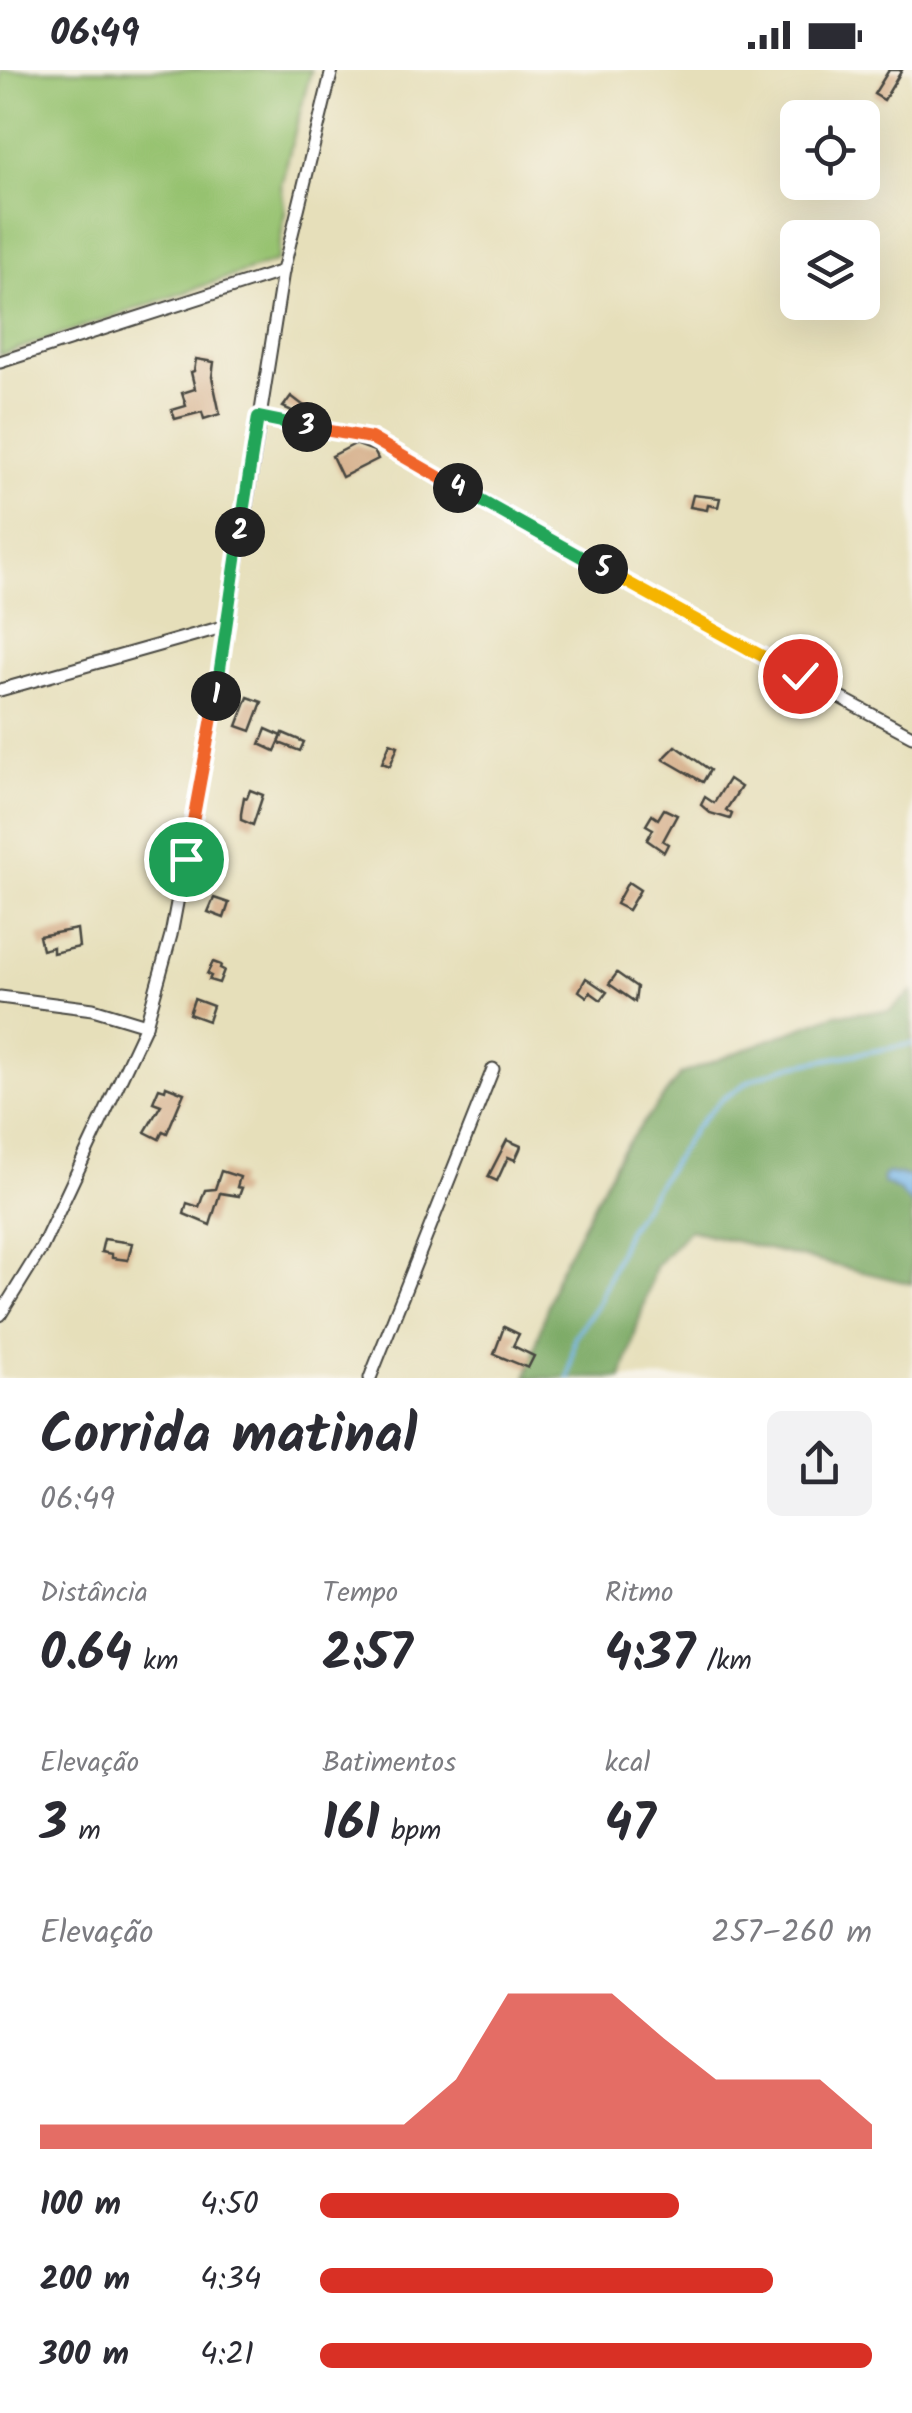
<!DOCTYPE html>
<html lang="pt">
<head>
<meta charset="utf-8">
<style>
  :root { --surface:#fff; --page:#f2f2f3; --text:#2b2b33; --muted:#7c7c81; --accent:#d93025 }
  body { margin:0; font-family:Kalam,sans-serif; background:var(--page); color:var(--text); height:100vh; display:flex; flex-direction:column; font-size:38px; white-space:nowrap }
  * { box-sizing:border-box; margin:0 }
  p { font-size:32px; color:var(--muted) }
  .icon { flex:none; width:55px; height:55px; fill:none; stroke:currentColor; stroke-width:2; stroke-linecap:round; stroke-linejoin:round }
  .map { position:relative; height:1308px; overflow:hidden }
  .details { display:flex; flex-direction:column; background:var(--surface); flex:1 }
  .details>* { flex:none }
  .fabs { position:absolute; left:780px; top:30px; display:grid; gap:20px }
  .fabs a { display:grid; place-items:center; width:100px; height:100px; border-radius:15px; background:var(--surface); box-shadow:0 10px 40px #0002; font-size:50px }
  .pin { position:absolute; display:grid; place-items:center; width:85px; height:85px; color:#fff; margin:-42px; border:5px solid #fff; border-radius:50%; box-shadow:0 2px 10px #0007 }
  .km { position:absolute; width:50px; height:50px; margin:-25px; border-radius:50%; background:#222; color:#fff; font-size:28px; line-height:50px; text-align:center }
  .round { display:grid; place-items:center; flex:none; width:105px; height:105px; border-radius:15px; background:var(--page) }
  .head { display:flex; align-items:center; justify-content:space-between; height:170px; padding:0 40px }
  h1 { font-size:55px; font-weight:800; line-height:75px }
  .metrics { display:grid; grid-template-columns:repeat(3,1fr); gap:15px; height:170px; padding:10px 40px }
  .metrics div { display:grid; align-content:center }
  .metrics b { font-size:50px; font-weight:800 }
  .metrics small { font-size:28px; font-weight:400 }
  .metrics p { font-size:28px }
  .chart { height:280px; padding:20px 40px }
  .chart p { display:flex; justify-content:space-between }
  .chart svg { width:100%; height:180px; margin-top:10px; fill:var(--accent); opacity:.7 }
  ul { padding:0 40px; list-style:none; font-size:32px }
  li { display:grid; grid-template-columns:160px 120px 1fr; align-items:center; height:75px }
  li i { height:25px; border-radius:12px; background:var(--accent) }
  .status { display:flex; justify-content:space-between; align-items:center; height:70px; padding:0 50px; background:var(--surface); direction:ltr }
  .status svg { height:28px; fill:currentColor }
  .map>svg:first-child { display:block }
  .green { fill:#96c270; stroke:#60764e; stroke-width:2.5 }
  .forest { fill:#78a862; stroke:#526a46; stroke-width:2.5 }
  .water { fill:#75b5e9; stroke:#50708a; stroke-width:2.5 }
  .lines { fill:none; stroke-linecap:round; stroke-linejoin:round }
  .stream { stroke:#75b5e9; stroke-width:4 }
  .building { fill:#d4ac86 }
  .minor-casing { stroke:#474640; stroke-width:15 }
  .minor { stroke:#fff; stroke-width:11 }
  .split-1-casing { stroke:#fff; stroke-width:20 }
  .split-2-casing { stroke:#fff; stroke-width:20 }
  .split-3-casing { stroke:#fff; stroke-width:20 }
  .split-4-casing { stroke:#fff; stroke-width:20 }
  .split-5-casing { stroke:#fff; stroke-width:20 }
  .split-6-casing { stroke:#fff; stroke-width:20 }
  .split-7-casing { stroke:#fff; stroke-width:20 }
  .split-1 { stroke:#f0652b; stroke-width:12 }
  .split-2 { stroke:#22a559; stroke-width:12 }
  .split-3 { stroke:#22a559; stroke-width:12 }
  .split-4 { stroke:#f0652b; stroke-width:12 }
  .split-5 { stroke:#22a559; stroke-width:12 }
  .split-6 { stroke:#f5b400; stroke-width:12 }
  .split-7 { stroke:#f5b400; stroke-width:12 }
</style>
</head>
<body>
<div class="status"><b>06:49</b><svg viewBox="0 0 49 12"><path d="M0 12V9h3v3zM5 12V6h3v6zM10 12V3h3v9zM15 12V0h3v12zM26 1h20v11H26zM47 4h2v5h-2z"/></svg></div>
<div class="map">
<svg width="912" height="1308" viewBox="0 0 912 1308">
  <rect width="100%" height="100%" fill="#f7f3e8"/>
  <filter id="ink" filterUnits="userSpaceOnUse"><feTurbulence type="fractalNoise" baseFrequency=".01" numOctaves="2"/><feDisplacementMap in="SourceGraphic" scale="20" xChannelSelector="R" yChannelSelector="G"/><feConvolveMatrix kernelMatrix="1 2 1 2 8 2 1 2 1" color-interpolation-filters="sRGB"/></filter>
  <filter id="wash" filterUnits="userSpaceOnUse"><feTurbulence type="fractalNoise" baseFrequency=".0048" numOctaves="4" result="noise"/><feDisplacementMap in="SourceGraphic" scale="40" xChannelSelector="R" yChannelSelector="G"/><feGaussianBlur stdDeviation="2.25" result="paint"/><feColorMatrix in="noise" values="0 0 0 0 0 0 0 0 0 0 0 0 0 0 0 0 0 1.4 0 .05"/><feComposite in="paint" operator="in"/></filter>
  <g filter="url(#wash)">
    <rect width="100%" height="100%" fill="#e6dfba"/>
    <path class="green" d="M0 0H311L281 115 285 143 277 191 0 285Z"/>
    <path class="forest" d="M912 922V1214L689 1160 655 1197 622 1308H526L556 1207 620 1083 681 1004 836 944 889 941Z"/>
    <path class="water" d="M888 1103 912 1107V1135L898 1120 883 1113V1106Z"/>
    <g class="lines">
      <path class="stream" d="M569 1308 575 1266 598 1234 627 1161 694 1059 721 1030 751 1010 785 997 912 974"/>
    </g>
    <g id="blocks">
      <g class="building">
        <path d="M889 0H902L884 30 874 24Z"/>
        <path d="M196 289 214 292 212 307 220 344 204 349 202 342 175 349 172 340 186 336 182 323 195 319 191 302 194 301Z"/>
        <path d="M291 326 308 339 303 346 283 337Z"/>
        <path d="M355 374 374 381 378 389 342 407 332 386Z"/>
        <path d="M693 425 720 428 718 437 708 435 707 440 690 437Z"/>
        <path d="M248 627 262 632 251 661 237 656Z"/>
        <path d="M266 659 282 666 275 681 260 674Z"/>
        <path d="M283 663 304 672 300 681 279 673Z"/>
        <path d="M390 673 398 676 390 696 382 693Z"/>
        <path d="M676 676 710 700 703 712 663 689Z"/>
        <path d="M729 709 741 717 726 740 732 744 730 749 710 743 701 735 705 727 714 733Z"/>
        <path d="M250 720 263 725 253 755 241 750V744L244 727 247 728Z"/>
        <path d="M664 739 677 745 663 771 668 774 664 782 647 770 653 759 646 755 652 745 658 749Z"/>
        <path d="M628 812 640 820 628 840 616 834Z"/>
        <path d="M214 828 229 833 224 848 208 842Z"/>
        <path d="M77 859 79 877 53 883V877L42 880 39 866Z"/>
        <path d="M213 892 221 895 220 898 224 900 219 913 209 910 211 906 207 904Z"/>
        <path d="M617 903 637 917 635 932 609 914Z"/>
        <path d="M586 908 607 922 601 930 590 922 587 927 579 921Z"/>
        <path d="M194 929 213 936 208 951 189 944Z"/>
        <path d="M166 1016 184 1023 167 1063 163 1061 159 1069 145 1062 161 1035 153 1032 159 1018 165 1020Z"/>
        <path d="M507 1070 521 1076 520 1079 515 1090 508 1087 497 1111 488 1107Z"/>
        <path d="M221 1101 240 1107 237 1117 242 1118 239 1126 220 1123 210 1155 184 1144 187 1133 199 1137 205 1120 215 1119Z"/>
        <path d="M104 1169 132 1173 128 1190 112 1188V1184L101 1182Z"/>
        <path d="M504 1257 519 1264 513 1276 534 1286 528 1298 494 1284Z"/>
      </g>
    </g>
  </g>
  <g filter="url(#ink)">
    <use href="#blocks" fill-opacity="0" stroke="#474640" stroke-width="2.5"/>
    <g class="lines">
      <g class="minor-casing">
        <g id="minor">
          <path d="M0 292 283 201"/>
          <path d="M258 347 371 368 688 546 912 666"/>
          <path d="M0 620 226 556"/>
          <path d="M0 927 93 939 146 955"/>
          <path d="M0 1245 42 1177 146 955 171 865 218 614 283 201 332 0"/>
          <path d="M370 1308 493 999"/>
        </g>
      </g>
      <use href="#minor" class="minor"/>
    </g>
  </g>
  <g class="lines" filter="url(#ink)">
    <g class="split-1-casing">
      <path id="split-1" d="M186 789 216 626"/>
    </g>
    <g class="split-2-casing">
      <path id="split-2" d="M216 626 240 462"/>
    </g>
    <g class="split-3-casing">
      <path id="split-3" d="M240 462 258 347 307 357"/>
    </g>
    <g class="split-4-casing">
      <path id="split-4" d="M307 357 371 368 458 418"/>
    </g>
    <g class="split-5-casing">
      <path id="split-5" d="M458 418 603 499"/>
    </g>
    <g class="split-6-casing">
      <path id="split-6" d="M603 499 749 579"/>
    </g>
    <g class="split-7-casing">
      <path id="split-7" d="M749 579 800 606"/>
    </g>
    <use href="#split-1" class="split-1"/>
    <use href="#split-2" class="split-2"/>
    <use href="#split-3" class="split-3"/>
    <use href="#split-4" class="split-4"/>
    <use href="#split-5" class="split-5"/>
    <use href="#split-6" class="split-6"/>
    <use href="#split-7" class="split-7"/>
  </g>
</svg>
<div class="fabs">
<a><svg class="icon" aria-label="locate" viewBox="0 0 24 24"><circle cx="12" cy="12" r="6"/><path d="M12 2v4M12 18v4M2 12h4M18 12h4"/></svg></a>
<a><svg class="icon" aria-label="layers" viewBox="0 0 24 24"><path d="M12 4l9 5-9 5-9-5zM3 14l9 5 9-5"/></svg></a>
</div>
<div class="pin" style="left:186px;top:789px;background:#1e9e55"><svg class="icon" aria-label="arrive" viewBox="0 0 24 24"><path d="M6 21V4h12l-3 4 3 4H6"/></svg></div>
<div class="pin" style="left:800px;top:606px;background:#d93025"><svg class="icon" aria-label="check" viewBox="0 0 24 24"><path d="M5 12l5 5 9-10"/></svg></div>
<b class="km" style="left:216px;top:626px">1</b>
<b class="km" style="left:240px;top:462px">2</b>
<b class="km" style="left:307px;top:357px">3</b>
<b class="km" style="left:458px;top:418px">4</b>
<b class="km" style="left:603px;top:499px">5</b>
</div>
<section class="details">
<div class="head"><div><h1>Corrida matinal</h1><p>06:49</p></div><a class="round"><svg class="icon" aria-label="share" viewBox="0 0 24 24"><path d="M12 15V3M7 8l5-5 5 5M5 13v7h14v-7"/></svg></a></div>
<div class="metrics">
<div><p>Distância</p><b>0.64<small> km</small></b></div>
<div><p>Tempo</p><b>2:57</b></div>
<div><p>Ritmo</p><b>4:37<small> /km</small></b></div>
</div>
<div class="metrics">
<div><p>Elevação</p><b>3<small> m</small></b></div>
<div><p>Batimentos</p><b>161<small> bpm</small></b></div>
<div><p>kcal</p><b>47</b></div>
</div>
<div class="chart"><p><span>Elevação</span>257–260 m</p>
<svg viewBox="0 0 160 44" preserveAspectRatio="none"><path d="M0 44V38L10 38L20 38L30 38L40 38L50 38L60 38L70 38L80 27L90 6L100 6L110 6L120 17L130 27L140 27L150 27L160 38V44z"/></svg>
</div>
<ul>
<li><b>100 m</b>4:50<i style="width:65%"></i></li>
<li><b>200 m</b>4:34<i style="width:82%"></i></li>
<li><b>300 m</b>4:21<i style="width:100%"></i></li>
</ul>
</section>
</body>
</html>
